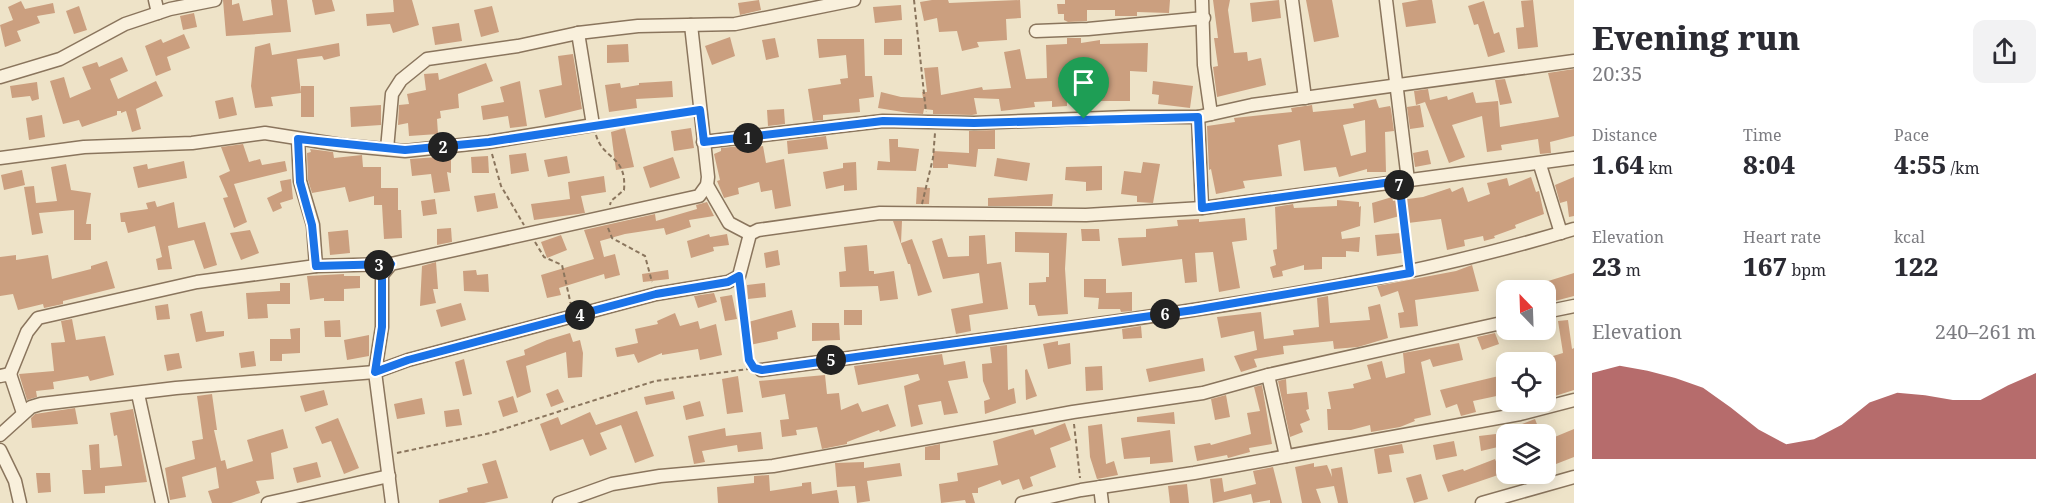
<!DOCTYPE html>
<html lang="en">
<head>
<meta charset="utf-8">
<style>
  :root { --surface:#fff; --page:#f2f2f3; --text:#2b2b33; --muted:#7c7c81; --accent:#982e2e }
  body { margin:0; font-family:"Noto Serif",serif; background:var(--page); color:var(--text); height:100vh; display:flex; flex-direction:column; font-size:22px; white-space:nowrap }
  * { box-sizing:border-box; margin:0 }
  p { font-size:20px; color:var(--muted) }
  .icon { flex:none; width:33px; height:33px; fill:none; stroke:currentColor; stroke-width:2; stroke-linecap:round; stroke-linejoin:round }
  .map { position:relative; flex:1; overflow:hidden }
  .sheet { display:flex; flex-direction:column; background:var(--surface); width:480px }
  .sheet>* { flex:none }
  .needle { width:39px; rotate:337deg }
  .controls { position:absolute; left:1496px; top:280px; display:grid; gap:12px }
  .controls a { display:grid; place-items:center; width:60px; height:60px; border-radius:12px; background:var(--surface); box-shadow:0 3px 15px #0003; font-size:30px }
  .pin { position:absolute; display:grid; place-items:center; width:51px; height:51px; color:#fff; margin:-62px -26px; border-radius:50% 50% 50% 0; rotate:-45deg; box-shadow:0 0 6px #0007 }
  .pin .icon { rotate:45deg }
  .km { position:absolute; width:30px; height:30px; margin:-15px; border-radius:50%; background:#222; color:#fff; font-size:16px; line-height:30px; text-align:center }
  .round { display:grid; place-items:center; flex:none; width:63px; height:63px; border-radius:12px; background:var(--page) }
  .headline { display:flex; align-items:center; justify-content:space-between; height:102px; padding:0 18px }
  h1 { font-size:33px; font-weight:800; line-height:45px }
  .figures { display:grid; grid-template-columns:repeat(3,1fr); gap:9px; height:102px; padding:6px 18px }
  .figures div { display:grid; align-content:center }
  .figures b { font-size:26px; font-weight:800 }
  .figures small { font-size:16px; font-weight:400 }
  .figures p { font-size:16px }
  .chart { height:168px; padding:12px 18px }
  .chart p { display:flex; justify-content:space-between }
  .chart svg { width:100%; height:108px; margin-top:6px; fill:var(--accent); opacity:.7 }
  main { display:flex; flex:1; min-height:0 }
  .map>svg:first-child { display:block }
  .building { fill:#cb9f7f; fill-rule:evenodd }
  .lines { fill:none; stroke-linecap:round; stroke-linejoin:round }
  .street-casing { stroke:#8a755d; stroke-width:15 }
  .path { stroke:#8a755d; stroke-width:2; stroke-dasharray:4.5 3; stroke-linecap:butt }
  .street { stroke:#f9f0dc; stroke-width:12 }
  .route-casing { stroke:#fff; stroke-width:12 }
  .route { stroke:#1a73e8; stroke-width:8 }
</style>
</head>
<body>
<main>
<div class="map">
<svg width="1574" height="503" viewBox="0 0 1574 503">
  <rect width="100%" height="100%" fill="#eee3c8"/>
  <g class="building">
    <path d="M223 0H232V5L239 3 243 21 273 15 271 0H287L291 32 226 36Z"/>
    <path d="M312 0H332L335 11 315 15Z"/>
    <path d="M393 0H412L419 25 393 33 390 24 367 26 366 14 394 12Z"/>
    <path d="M759 0 761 10 740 15 738 3Z"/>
    <path d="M932 0H948L949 3 1020 0 1021 18 1006 19 1007 40 977 42 979 47 962 51 957 31 939 32 937 18 924 21 920 2Z"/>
    <path d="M1065 0H1170L1169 13 1137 12V16H1115V10H1087V21L1068 22 1064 20V14H1058L1057 4H1065Z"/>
    <path d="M1213 0H1230L1228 10 1234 53 1247 52 1248 61 1261 58 1266 85 1217 97 1213 67 1218 66 1214 38H1218Z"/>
    <path d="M1279 0 1281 18 1252 22 1250 3Z"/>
    <path d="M1306 0H1332L1339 37 1314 42Z"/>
    <path d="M1419 0H1432L1436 23 1406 27 1402 3Z"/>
    <path d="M1533 0 1538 47 1518 49 1516 28 1524 27 1521 1Z"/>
    <path d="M21 1 25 9 53 3 55 13 37 16 40 23 17 31 21 41 5 47 0 25 13 20 8 7Z"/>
    <path d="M1484 1 1494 34 1499 32 1505 52 1488 57 1478 24 1474 25 1468 6Z"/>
    <path d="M901 5 902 20 875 23 873 7Z"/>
    <path d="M79 6 87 30 74 34 66 11Z"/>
    <path d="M492 6 499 32 481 37 474 10Z"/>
    <path d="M194 13 197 27 183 30 180 16Z"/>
    <path d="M459 23 462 41 435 45 432 27Z"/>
    <path d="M184 34 190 48 167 57 171 70 156 76 145 46 161 39 163 43Z"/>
    <path d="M730 37 735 56 712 65 705 46Z"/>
    <path d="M775 38 779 57 766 60 762 40Z"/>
    <path d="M1067 38H1081V43L1100 40V44L1148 43 1147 72 1130 71V101H1094V75H1067V106L1052 107V101L1034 102 1035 107 1001 111 999 99 974 98 977 114 972 115 933 114V110L924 109 923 114 909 113 878 108 881 92 901 97 923 98 922 92H927L924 68 938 67 941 95 982 87 983 90 1011 88 1004 52 1020 49 1026 79 1047 78 1046 45 1067 44Z"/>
    <path d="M817 39H864L865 76H872L874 97 859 99 860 112 823 115V120L813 121 808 89 841 84 840 79 848 78 846 55 819 58Z"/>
    <rect x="884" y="39" width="18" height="16"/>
    <path d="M270 43 272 55 339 43 340 56 324 60 322 56 297 59 301 93 271 97 273 106 255 108 251 86 255 47Z"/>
    <path d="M628 44 629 62 607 63V45Z"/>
    <path d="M573 54 582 109 545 118 539 90 562 85 558 56Z"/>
    <path d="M122 57 128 71 110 79 118 99 156 81 163 96 136 109 141 129 132 132 126 111 121 113V111H117V115L82 127 79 120 63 124 50 81 64 77 70 98 91 89 82 67 97 62 99 67Z"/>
    <path d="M486 63 493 81 458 94 459 108 440 111 441 118 437 119 438 134 409 136 408 123 398 125 399 105 409 104 407 94 426 90 424 74 438 73 439 80Z"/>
    <path d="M1574 69V136L1550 142 1551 153 1540 154 1538 139 1501 145 1502 150 1487 152 1482 116 1452 125 1465 157 1449 163 1425 102 1416 105 1414 91 1428 89 1430 100 1447 96 1448 100 1473 92 1476 103 1498 101 1500 127 1559 117 1548 73Z"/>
    <path d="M1505 79 1512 103 1500 105 1495 80Z"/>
    <path d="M520 81 527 126 510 128 508 116 483 120 481 106 504 102 500 87Z"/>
    <path d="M672 81 673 97 636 99 637 108 609 112 605 85 620 83 621 88 639 85V83Z"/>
    <path d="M1153 81 1193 86 1190 108 1158 104 1159 95 1152 94Z"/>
    <path d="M37 82 39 99 32 101 30 96 12 98 10 86Z"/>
    <rect x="301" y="86" width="13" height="31"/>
    <path d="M233 97 237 115 219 119 215 101Z"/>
    <path d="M1376 99 1379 108 1390 106 1391 109 1394 131 1385 132 1386 172H1367V169L1339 177 1336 167 1304 171 1300 140 1278 145 1282 176 1243 181 1245 188 1216 194 1211 169 1209 170 1207 126 1235 122 1234 118 1292 112 1291 108 1312 105 1313 112 1354 108 1353 104ZM1365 120 1366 152 1351 156 1343 125Z"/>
    <path d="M381 105V125L351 127 350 107Z"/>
    <path d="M1420 105 1424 127 1410 129 1407 107Z"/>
    <path d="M784 109 785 124 768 126 767 110Z"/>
    <path d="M42 115 45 137 29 140 26 118Z"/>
    <path d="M625 128 634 167 616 170 611 132Z"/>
    <path d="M691 128 694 148 674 151 671 131Z"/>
    <path d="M995 130V149H978L976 167 948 164V168H933V151L969 153V131Z"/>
    <path d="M826 136 828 149 788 154 787 141Z"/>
    <path d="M889 139H898V147L919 149 916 171 877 170 878 161 890 162Z"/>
    <path d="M243 144 249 162 260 159 262 165 285 161 287 171 234 184 247 222 234 228 223 198 228 197 219 176 230 171 221 147Z"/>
    <path d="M741 146V150L763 146 766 163 784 159 791 206 775 209 772 190 761 192 759 182 738 188 739 194 724 198 717 181 720 180 714 154 721 151V148Z"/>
    <path d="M310 149 333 152 334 158 362 155 363 167H381V188H398V210H401L402 238 384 239 382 205H374V196L349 202 345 187 312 193 308 180 307 153 311 152Z"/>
    <path d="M1428 150 1431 164 1415 167 1413 153Z"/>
    <path d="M526 153 529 171 511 174 509 155Z"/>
    <path d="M451 156V173L447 172 450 191 434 193 431 174 412 176 410 159Z"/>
    <path d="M488 156 489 173H472L471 157Z"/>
    <path d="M567 156 570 173 548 177 544 160Z"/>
    <path d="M673 157 680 178 650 188 643 167Z"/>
    <path d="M997 158 1030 163 1027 181 994 176Z"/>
    <path d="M184 161 187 178 138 188 133 167 147 164 148 169Z"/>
    <path d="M856 162 857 190 844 191V185L826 189 823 172 843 168V163Z"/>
    <path d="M1143 162 1160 164 1153 203 1137 202V196L1121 194 1124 171 1141 173Z"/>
    <path d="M66 164 71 190 91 193 86 224H91V240H74V210L39 213 43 233 32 235 24 187 34 186 36 203 57 201 51 167Z"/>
    <path d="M1102 166V190L1086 191V182L1065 180 1066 167Z"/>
    <path d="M22 170 25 185 4 190 1 175Z"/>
    <path d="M604 176 606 192 581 196 585 213 534 220 531 204 570 199 568 182Z"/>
    <path d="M1531 177 1536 192 1539 191 1544 214 1515 225 1516 228 1494 236 1495 238 1484 241 1483 236 1464 240 1465 246 1447 250 1441 219 1408 223 1407 214 1374 223 1372 203 1392 197 1393 201 1423 197 1450 188 1452 192 1463 187 1468 202 1490 194 1487 183 1507 178 1509 186Z"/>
    <path d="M1574 177V216L1569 217 1567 201 1560 203 1555 185Z"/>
    <path d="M291 179 293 199 280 203 282 208 273 212 267 198 282 191 280 181Z"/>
    <path d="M917 187 930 188 929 204H916Z"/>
    <path d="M495 193 498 208 477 212 474 196Z"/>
    <path d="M1053 194 1052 206H988V198Z"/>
    <path d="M435 199 437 214 423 216 421 201Z"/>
    <path d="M1337 200 1359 202V207L1361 206 1360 226 1341 232 1342 239 1360 237 1359 252 1346 251V257H1322V269L1304 270V265L1282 271 1283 276 1273 278 1270 267 1276 265 1273 250 1277 249 1275 207 1293 204 1294 208 1337 206Z"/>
    <path d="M155 201 157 207 174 202 178 228 205 222 217 265 204 269 194 240 168 246 172 269 158 270 156 259 162 257 155 226 128 233 125 222H121L120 213 148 209 146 203Z"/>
    <path d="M707 202 714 216 689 220 691 227 666 235 664 228 625 234 600 241 604 257 615 254 620 275 605 279 604 274 559 288 561 295 547 298 541 275 594 259 584 230 655 214 656 221 697 209 696 205Z"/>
    <path d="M1245 218 1247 240 1232 242 1240 288 1219 292 1213 252 1195 253 1197 282 1185 283 1182 259 1122 266 1118 238 1146 237V229L1178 226 1177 220 1199 219V222Z"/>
    <path d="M893 221H902L901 243 912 239 932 292 918 296 910 264H908Z"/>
    <path d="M451 228 452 242 437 245V229Z"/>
    <path d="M1081 229H1099L1100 241H1082Z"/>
    <path d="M250 230 259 253 241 260 230 233Z"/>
    <path d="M348 230 350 253 330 255 328 232Z"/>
    <path d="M1015 232 1067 233 1065 269 1068 314 1038 316 1035 305H1029V283L1046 282V277H1049V253L1015 252Z"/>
    <path d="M1400 233 1402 253 1377 256 1375 235Z"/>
    <path d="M709 234 710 237 727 234 729 245 713 247 714 251 691 258 687 241Z"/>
    <path d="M561 235 567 250 547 258 541 242Z"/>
    <path d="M985 235 987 264 1001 262 1008 309 969 315 971 331 956 334 951 309 983 303 979 273 943 279 932 241 942 238 948 257 969 256V236Z"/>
    <path d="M867 245 869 271H874V274L894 271 898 299 880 301 878 286 840 287 839 272 846 271 844 247Z"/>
    <path d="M778 250 780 265 766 268 764 253Z"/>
    <path d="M16 255V260L48 255 52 279 91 269V266L107 261 115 288 63 301V304L44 308 43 304 18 310 13 294 0 296V257Z"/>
    <path d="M436 262 438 289H433L436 303 420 306 422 266Z"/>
    <path d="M1472 265 1479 291 1415 300 1418 326 1400 328 1398 313 1404 312 1398 291 1381 297 1377 286 1456 271Z"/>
    <path d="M476 270 477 275 488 274 489 292 464 291 463 271Z"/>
    <path d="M668 270 669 279 643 282 642 274Z"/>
    <path d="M1574 273V296L1551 302 1545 282Z"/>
    <path d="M344 274V276H360V288L344 289V301H324V298L310 300 307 276Z"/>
    <path d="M1084 279H1106V293L1132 292V311L1121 312 1120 309H1098L1099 298 1084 297Z"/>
    <path d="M280 283H290V304H267L268 318 248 319 246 293 280 291Z"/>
    <path d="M765 283 766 297 748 299 747 285Z"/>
    <path d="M714 293 717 302 698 308 694 296Z"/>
    <path d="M732 295 737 319 725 321 720 297Z"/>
    <path d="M1328 296 1330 323 1370 320 1368 307 1380 304 1388 338 1358 347 1334 349 1333 341 1283 346 1284 354 1254 359 1257 367 1241 372 1234 356 1257 350 1254 331 1221 338 1217 317 1261 312 1264 339 1294 335 1293 330 1319 327 1317 298Z"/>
    <path d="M461 303 466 320 441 327 436 310Z"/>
    <path d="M168 304 170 319 157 320 155 306Z"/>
    <path d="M792 310 796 327 777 332 778 339 745 346 741 324Z"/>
    <rect x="844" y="310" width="18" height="15"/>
    <path d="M202 311 206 332 224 331V336L196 342 190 314Z"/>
    <path d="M675 313 680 326 698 321 700 329 716 324 722 355 700 360 698 349 662 355V353L638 363 634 354 617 357 615 348 638 343 635 329 658 324 657 321Z"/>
    <path d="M72 319 76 340 105 336 114 375 90 381 88 376 53 382 54 389 36 391 37 397 27 400 19 374 54 371 51 343 65 342 61 321Z"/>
    <path d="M340 320 341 337H325L324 321Z"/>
    <path d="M1568 320 1572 349 1574 348V390L1555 396 1543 359 1563 353 1558 321Z"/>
    <path d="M812 323H839L840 340 812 341Z"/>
    <path d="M1141 326 1142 338 1123 339 1122 329Z"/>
    <path d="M300 328V353L282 354V361H270V339H291L290 329Z"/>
    <path d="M570 333 573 342 580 340 583 353 582 377 568 378 566 352 526 366 531 392 517 398 506 361 525 355 524 350 547 340Z"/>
    <path d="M1495 333 1499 344 1482 350 1477 337Z"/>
    <path d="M369 335V356L347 360 344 340Z"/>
    <path d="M1058 341V345L1070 343 1071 364 1048 369 1043 344Z"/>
    <path d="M1459 343 1463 360 1433 367 1430 359 1421 362 1431 415 1414 419 1415 421 1400 427 1371 432 1370 425 1351 430H1328L1327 409H1331L1328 392 1354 388 1353 384 1371 379 1367 365 1382 361 1386 378 1405 373 1403 353Z"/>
    <path d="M1007 345 1008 390 1014 388 1016 403 985 414 984 401 990 399 983 381 982 364 992 363 990 347Z"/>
    <path d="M254 351 256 366 241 368 239 353Z"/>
    <path d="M179 353 182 368 167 371 164 355Z"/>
    <path d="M942 354 944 365 965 361 968 378 948 381 958 413 944 415 941 401 918 405 923 424 911 427 904 386 920 380 918 374 858 385 854 366Z"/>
    <path d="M1203 358 1205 371 1149 382 1146 369Z"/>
    <path d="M464 359 472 394 463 396 455 362Z"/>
    <path d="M1102 366 1103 390 1086 391 1085 367Z"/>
    <path d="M1027 369 1037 396 1026 400 1025 370Z"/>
    <path d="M825 375 827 394 839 393 841 410 858 403 862 412 888 404 896 426 880 432 879 430 847 442V444L822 449 817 427 796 430 797 435 782 437 780 420 789 419 785 394 762 398 759 381Z"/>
    <path d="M1503 375 1506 394 1473 401 1476 412 1461 416 1457 404 1446 408 1440 390Z"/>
    <path d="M738 376 743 412 727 414 722 379Z"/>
    <path d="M1286 379 1287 394 1307 392 1309 409 1306 410 1310 420 1300 424 1303 432 1290 437 1278 381Z"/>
    <path d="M1262 385 1272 444 1249 448 1250 452 1228 458 1227 455 1197 461 1194 446 1210 443 1211 445 1251 434 1247 413 1260 411 1254 387Z"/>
    <path d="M558 389 564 402 551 407 546 394Z"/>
    <path d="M324 390 328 405 305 412 300 396Z"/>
    <path d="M673 391 675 399 646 405 644 397Z"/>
    <path d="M212 394 217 430H214L221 461 225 460 227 469 253 461 247 440 283 429 288 448 271 453 274 479 256 481 260 493 231 503H212L208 491 219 488 216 467 182 477 186 497 170 500 165 468 195 459 192 441 203 439 197 396Z"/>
    <path d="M1226 395 1230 417 1215 420 1211 399Z"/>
    <path d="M513 396 518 412 503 417 498 401Z"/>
    <path d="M422 398 425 414 397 419 394 404Z"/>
    <path d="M700 401 704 416 686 420 683 406Z"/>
    <path d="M75 408 78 424 32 428 31 418 35 414Z"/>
    <path d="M133 409 147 482 105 486V493L84 494 82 470H91L89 445 99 444 100 468 122 466 117 435 114 436 110 413Z"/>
    <path d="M459 409 462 425 446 427 444 411Z"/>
    <path d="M637 411 654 456 635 463 621 425 600 433 607 449 590 456 583 439 550 451 540 424 558 417 561 425 590 412 596 425Z"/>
    <path d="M1174 412 1175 424 1137 422V417Z"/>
    <path d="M338 418 359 468 344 474 331 441 322 444 315 427Z"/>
    <path d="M1535 419 1541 435H1496L1498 447 1481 451 1479 436 1496 434Z"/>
    <path d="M1065 423 1071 440 1050 448 1056 467 1030 477 1033 486 1023 490 1019 479 1002 485 1000 480 978 488V493H972L975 503H966L965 500 941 503 939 484 958 481 957 473 998 465 993 441 1033 429 1035 435Z"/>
    <path d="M1102 424 1106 464 1114 461 1118 475 1097 479 1090 457 1088 426Z"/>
    <path d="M725 428 726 436 761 432 763 449 738 452 737 445 702 451 705 462 694 464 688 436Z"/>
    <path d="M1574 429V457L1556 464 1554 461 1545 465V441Z"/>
    <path d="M1170 430 1173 462 1150 464V457L1124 459 1121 438Z"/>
    <path d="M1454 441 1457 456 1436 460 1433 445Z"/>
    <path d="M940 444V460H925V447Z"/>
    <path d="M1402 444 1404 453 1389 455 1392 472 1378 474 1374 449Z"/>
    <path d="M1495 459 1501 474 1448 492 1442 475 1463 469 1464 471Z"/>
    <path d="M496 460 508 498 484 503H439V500L468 492 467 488 488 483 482 464Z"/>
    <path d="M317 462 321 477 297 483 293 468Z"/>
    <path d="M864 462V468L900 463 902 476 867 481 870 501 857 503 855 486 837 487 835 463Z"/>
    <path d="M1314 463V467L1327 465 1332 477 1331 469 1342 467 1348 503H1338L1334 486 1316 489 1321 503H1302L1295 467Z"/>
    <path d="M1273 467 1282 503H1270V500L1253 503 1251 494 1213 503 1210 479 1222 478 1224 492 1256 484 1253 471Z"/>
    <path d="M36 473H50L51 492 38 493Z"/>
    <path d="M1421 474 1428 499 1414 503 1406 478Z"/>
    <path d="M769 475 770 491 802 486V483L811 482 812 494 837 490 839 503H718L717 487 754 483V476Z"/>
    <path d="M1187 484 1189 503H1170L1168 486Z"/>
  </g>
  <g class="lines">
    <g class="street-casing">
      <g id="street">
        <path d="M155 0 158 13"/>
        <path d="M1202 0 1204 65 1211 114"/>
        <path d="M1292 0 1305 98"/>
        <path d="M1386 0 1408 180"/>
        <path d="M1036 31 1088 29 1204 18"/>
        <path d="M0 77 60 59 125 24 170 9 215 0"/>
        <path d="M1198 117 1202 208"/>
        <path d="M298 139 300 181 313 225 316 266"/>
        <path d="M703 142 883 121 974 123 1129 117H1198L1252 105 1574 61"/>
        <path d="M387 149 392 94 401 80 427 59 518 46 578 33 638 26 735 24 854 0"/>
        <path d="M0 158 84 147 192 143 265 133 341 145 405 151 489 142 593 125 578 33"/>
        <path d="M1540 165 1561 233"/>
        <path d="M707 185 729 223 750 234"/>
        <path d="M1545 312 1574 306"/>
        <path d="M761 370C871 355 980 340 1090 325 1253 302 1416 277 1574 229"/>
        <path d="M10 374 27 332 38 318 197 282 316 266 391 264"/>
        <path d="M1268 375 1286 456"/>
        <path d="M0 376 10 374 23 413"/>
        <path d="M138 394 162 503"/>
        <path d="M0 435 31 407 41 404 176 388 375 372 408 360 656 294 728 282 739 276 750 234 758 230 880 213 1086 215 1202 208 1574 158"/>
        <path d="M0 450 15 481 20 503"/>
        <path d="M1100 487 1102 503"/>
        <path d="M268 503 389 476"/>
        <path d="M392 503 375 372 382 327V275L391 264 699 196 707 185 708 177 691 25"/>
        <path d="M559 503 612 484 660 476 773 466 1073 412 1203 393 1268 375 1506 322"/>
        <path d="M1022 503 1081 490 1194 473 1520 414 1574 400"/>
        <path d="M1482 503 1574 477"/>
      </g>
    </g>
    <g class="path">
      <path d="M914 0 926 112"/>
      <path d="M602 124 689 111"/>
      <path d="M596 135C603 160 627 155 624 190L611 201 610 205"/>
      <path d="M492 154 501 186 524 225"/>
      <path d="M1400 193 1408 259"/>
      <path d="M922 204 933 158 935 133"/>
      <path d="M608 228 612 238 645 256 652 282"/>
      <path d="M535 242 544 257 562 265 571 305"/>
      <path d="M740 288 749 360 751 365"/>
      <path d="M1074 424 1080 478"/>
      <path d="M397 453 491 433 655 381 749 369"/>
    </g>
    <use href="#street" class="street"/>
  </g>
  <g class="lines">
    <g class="route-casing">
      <path id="route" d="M700 110 704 142 883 121 974 123 1198 117 1202 208 1399 181 1410 273 1194 310 762 370 754 368 749 360 739 276 728 282 656 294 408 360 375 372 382 327V275L391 264 316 266 312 225 300 182 298 139 405 150 489 142Z"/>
    </g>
    <use href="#route" class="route"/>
  </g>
</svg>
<div class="controls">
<a><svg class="needle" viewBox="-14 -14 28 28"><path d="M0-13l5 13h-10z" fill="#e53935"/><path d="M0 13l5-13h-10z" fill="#7c7c81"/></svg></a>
<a><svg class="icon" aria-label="locate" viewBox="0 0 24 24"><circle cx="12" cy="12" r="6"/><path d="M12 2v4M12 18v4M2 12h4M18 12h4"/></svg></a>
<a><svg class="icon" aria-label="layers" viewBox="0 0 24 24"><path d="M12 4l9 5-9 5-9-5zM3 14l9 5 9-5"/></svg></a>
</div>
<div class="pin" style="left:1084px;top:119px;background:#1e9e55"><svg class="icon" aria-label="arrive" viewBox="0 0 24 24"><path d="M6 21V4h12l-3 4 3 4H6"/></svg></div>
<b class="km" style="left:748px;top:138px">1</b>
<b class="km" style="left:443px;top:147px">2</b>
<b class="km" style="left:379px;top:265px">3</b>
<b class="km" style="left:580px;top:315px">4</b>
<b class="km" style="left:831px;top:360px">5</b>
<b class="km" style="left:1165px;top:314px">6</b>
<b class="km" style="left:1399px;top:185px">7</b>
</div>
<section class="sheet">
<div class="headline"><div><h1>Evening run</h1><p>20:35</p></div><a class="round"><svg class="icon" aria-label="share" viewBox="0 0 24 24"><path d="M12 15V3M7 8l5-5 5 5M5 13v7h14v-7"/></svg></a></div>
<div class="figures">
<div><p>Distance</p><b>1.64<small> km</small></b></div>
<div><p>Time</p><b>8:04</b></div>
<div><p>Pace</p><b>4:55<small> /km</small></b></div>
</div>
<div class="figures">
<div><p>Elevation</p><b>23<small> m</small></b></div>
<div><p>Heart rate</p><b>167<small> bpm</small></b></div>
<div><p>kcal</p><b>122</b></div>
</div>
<div class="chart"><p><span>Elevation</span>240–261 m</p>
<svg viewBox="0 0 160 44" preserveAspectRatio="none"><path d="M0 44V9L10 6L20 8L30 11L40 15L50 23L60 32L70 38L80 36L90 30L100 21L110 17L120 18L130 20L140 20L150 14L160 9V44z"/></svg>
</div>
</section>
</main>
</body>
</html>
